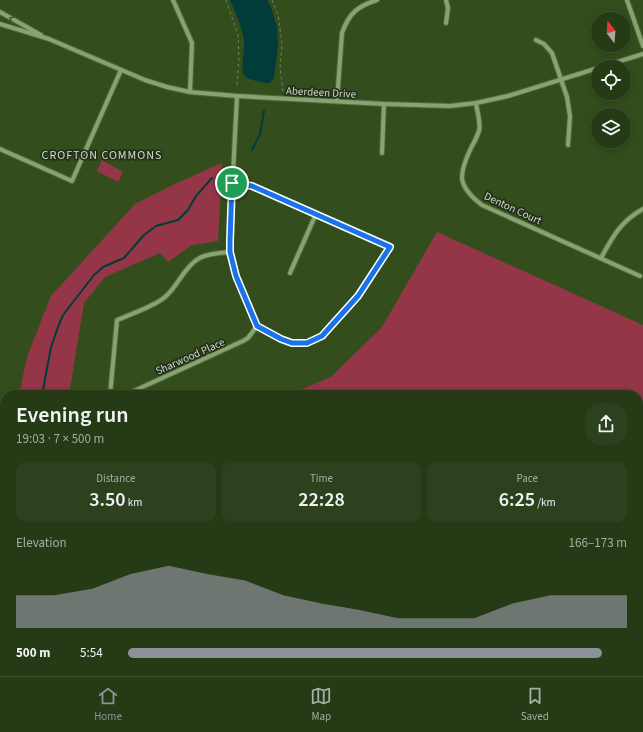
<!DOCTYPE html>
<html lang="en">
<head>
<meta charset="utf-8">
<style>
  :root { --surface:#263a15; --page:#2e411e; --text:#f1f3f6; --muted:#a4ada0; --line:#425434; --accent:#8c9099 }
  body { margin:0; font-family:"Source Sans 3",sans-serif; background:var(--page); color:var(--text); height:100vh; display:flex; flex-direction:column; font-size:15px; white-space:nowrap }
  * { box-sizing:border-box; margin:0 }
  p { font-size:13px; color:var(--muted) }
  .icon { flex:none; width:22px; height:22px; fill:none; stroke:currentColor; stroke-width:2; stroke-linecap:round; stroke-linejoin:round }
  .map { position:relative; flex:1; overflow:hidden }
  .sheet { position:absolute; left:0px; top:390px; width:643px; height:286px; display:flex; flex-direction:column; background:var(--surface); border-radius:16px 16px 0 0; box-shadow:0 2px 10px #0003,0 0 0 1px var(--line) }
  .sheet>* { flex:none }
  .needle { width:26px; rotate:343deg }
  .controls { position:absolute; left:591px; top:12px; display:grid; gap:8px }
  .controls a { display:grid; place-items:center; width:40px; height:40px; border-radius:50%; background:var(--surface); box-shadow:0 2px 10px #0003,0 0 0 1px var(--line); font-size:20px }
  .pin { position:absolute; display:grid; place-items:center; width:34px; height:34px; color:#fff; margin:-17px; border:2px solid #fff; border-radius:50%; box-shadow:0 1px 4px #0007 }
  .round { display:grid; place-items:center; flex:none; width:42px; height:42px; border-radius:16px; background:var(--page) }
  .overview { display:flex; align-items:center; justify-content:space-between; height:68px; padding:0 16px }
  h1 { font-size:22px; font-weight:600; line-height:30px }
  .figures { display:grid; grid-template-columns:repeat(3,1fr); gap:6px; height:68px; padding:4px 16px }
  .figures div { display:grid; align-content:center; border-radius:10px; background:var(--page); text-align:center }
  .figures b { font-size:20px; font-weight:600 }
  .figures small { font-size:11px; font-weight:400 }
  .figures p { font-size:11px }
  .chart { height:112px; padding:8px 16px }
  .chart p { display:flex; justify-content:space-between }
  .chart svg { width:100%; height:72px; margin-top:4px; fill:var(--accent); opacity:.7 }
  ul { padding:0 16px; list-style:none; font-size:13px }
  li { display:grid; grid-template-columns:64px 48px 1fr; align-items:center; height:30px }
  li i { height:10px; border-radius:5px; background:var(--accent) }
  .tabs { display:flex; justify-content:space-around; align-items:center; height:56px; border-top:1px solid var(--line); background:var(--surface); font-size:11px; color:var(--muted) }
  .tabs a { display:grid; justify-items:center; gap:2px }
  .tabs .active { color:var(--accent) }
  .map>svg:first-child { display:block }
  .green { fill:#953648 }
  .water { fill:#013b3a }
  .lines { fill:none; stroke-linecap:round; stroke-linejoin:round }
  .stream { stroke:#013b3a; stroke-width:2 }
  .service-casing { stroke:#53693e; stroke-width:5 }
  .minor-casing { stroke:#53693e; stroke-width:6 }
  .secondary-casing { stroke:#53693e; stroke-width:10 }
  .path { stroke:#6f865d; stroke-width:1; stroke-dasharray:3 3; stroke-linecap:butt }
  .service { stroke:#86a46f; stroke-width:3 }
  .minor { stroke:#86a46f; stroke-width:4 }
  .secondary { stroke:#86a46f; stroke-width:8 }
  .oneway { stroke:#465838 }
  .route-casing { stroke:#fff; stroke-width:8 }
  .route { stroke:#1a73e8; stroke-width:5 }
  .labels { text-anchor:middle; stroke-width:3.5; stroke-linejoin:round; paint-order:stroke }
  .street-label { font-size:11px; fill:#cdddc1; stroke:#232f1a }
  .neighbourhood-label { font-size:12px; letter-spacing:1px; fill:#cdddc1; stroke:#232f1a }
</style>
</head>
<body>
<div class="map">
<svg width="643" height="676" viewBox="0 0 643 676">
  <rect width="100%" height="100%" fill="#334e1c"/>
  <g class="green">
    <path d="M102 160 123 172 118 182 97 171Z"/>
    <path d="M222 163 218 241 192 245 168 262 160 253 105 277 84 303 69 395H19L27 357 51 296 135 204 179 182Z"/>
    <path d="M437 232 643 325V676H563L561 673 555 671H638V395H287L331 377 382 327Z"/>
    <path d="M98 671H225L230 676H105Z"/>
  </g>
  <path class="water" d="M230 0H267L271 7 277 27 278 45 274 78 270 83C265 83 246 80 244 75 240 68 245 50 244 41 242 26 236 14 230 0Z"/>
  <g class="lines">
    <g class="stream">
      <path d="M252 150 260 134 264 111"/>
      <path d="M42 395 51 347 58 327 63 315 94 275 103 267 124 258 144 235 156 226 178 220 188 210 196 196 212 178"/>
      <path d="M0 590 5 583"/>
    </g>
    <g class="service-casing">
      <path id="service" d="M338 671 339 676"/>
    </g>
    <g class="minor-casing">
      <g id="minor">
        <path d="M173 0 192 43 190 92"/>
        <path d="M627 0 643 46"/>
        <path d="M0 12 41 35"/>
        <path d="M446 23 448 8 446 0"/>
        <path d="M0 24 49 39 145 80 167 87 190 92 237 96 384 104 450 106 476 103 508 96 598 68"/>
        <path d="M536 40 544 44 552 53 567 97 570 116 568 145"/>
        <path d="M601 67 643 54"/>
        <path d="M237 96 230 232C229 268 243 294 257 326"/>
        <path d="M337 101 342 33C349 13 358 6 377 0"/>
        <path d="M476 103C477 112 481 122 479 131 477 137 474 143 471 148 458 175 457 186 482 205L640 276"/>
        <path d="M0 149 72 181 121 70"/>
        <path d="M382 153 384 104"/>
        <path d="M232 183 252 186 389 247 358 295 323 337 307 343H291L281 339 257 326"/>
        <path d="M601 258C613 236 621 221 643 209"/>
        <path d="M290 273 316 214"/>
        <path d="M110 395 117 320C131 314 155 306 165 297 171 292 175 286 179 280 195 256 202 254 230 252"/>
        <path d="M125 395 243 341 248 338 257 326"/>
      </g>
    </g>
    <g class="secondary-casing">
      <g id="secondary">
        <path d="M0 605 5 609"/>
        <path d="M81 671 87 676"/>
      </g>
    </g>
    <g class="path">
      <path d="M226 0 238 35 239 57 237 86"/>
      <path d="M272 0 278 15 282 43 280 67 283 92"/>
    </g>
    <use href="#service" class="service"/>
    <use href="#minor" class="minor"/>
    <use href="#secondary" class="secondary"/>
  </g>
  <defs><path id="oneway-chevron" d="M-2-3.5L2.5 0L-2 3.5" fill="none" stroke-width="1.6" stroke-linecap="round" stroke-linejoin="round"/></defs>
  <use class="oneway" href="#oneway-chevron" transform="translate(12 19) rotate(-150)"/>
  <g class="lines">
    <g class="route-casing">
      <path id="route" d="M232 183 252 186 390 247 358 296 322 336 307 343H292L281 339 257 326 236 276 230 252V241Z"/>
    </g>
    <use href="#route" class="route"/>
  </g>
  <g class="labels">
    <g class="street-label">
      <text transform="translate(321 92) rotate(3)" y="4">Aberdeen Drive</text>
      <text transform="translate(513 208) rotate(25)" y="4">Denton Court</text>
      <text transform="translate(190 356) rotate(-24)" y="4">Sharwood Place</text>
    </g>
    <g class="neighbourhood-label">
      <text x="102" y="159">CROFTON COMMONS</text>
    </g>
  </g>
</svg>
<div class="controls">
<a><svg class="needle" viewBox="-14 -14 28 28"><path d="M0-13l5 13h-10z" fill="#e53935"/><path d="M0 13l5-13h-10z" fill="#a4ada0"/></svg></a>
<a><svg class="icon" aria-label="locate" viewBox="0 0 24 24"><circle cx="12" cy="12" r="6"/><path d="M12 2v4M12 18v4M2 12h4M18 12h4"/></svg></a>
<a><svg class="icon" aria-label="layers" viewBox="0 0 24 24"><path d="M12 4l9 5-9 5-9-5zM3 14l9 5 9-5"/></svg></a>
</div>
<div class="pin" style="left:232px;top:183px;background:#1e9e55"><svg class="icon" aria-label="arrive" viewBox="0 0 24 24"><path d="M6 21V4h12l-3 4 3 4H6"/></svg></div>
<section class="sheet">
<div class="overview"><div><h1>Evening run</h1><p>19:03 · 7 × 500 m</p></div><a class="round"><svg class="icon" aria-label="share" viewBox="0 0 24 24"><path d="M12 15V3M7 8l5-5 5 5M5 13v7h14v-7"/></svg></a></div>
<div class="figures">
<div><p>Distance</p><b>3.50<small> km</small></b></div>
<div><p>Time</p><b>22:28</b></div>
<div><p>Pace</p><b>6:25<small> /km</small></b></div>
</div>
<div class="chart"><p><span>Elevation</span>166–173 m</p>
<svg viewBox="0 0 160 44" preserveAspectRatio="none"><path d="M0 44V24L10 24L20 20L30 11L40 6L50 11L60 15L70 24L80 29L90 33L100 38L110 38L120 38L130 29L140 24L150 24L160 24V44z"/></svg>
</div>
<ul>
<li><b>500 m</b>5:54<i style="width:95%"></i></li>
</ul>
</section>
</div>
<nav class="tabs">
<a class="active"><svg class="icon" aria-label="home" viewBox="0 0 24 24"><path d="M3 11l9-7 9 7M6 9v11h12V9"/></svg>Home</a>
<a><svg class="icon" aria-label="map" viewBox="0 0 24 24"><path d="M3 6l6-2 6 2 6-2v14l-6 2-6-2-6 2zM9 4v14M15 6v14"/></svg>Map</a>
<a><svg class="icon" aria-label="saved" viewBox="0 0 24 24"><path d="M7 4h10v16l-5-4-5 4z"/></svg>Saved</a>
</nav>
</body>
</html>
